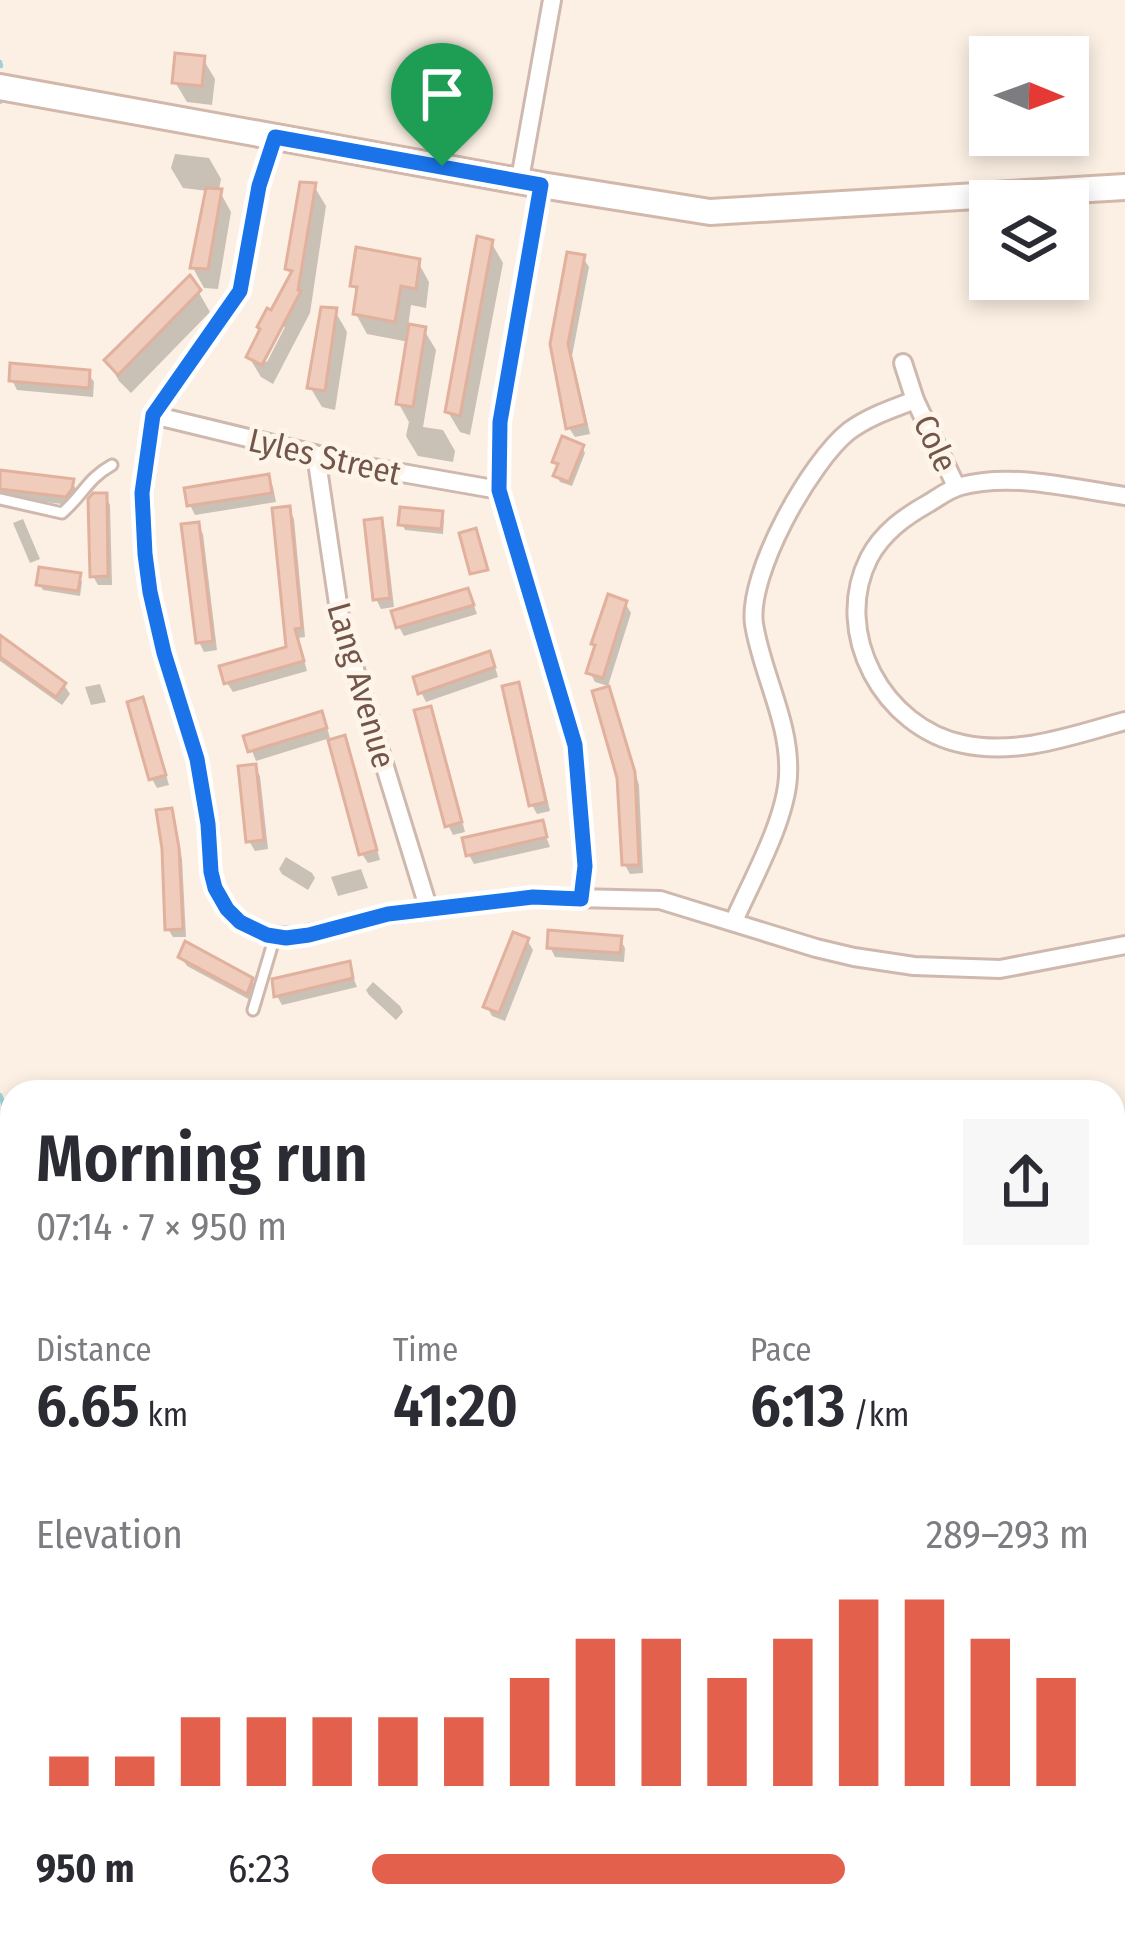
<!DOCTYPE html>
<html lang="en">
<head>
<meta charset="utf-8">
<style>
  :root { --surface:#fff; --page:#f7f7f7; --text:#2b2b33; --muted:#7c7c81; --accent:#e2604c }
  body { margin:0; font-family:"Fira Sans Condensed",sans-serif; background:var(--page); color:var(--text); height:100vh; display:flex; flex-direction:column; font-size:45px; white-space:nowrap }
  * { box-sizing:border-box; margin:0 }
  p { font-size:39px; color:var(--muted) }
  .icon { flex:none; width:66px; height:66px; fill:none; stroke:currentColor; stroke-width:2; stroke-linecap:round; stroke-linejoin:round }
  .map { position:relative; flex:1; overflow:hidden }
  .drawer { position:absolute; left:0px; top:1080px; width:1125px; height:861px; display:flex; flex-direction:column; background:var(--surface); border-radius:36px 36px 0 0; box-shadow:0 6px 18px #0003 }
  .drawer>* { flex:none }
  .needle { width:78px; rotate:91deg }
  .tools { position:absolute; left:969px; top:36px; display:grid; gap:24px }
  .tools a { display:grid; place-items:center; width:120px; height:120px; border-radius:0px; background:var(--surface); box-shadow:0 6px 18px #0003; font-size:60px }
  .pin { position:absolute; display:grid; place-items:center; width:102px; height:102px; color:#fff; margin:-123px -51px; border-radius:50% 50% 50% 0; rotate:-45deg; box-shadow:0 0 12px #0007 }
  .pin .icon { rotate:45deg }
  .round { display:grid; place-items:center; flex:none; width:126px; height:126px; border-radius:0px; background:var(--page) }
  .summary { display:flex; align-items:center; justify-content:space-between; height:204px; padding:0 36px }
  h1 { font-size:66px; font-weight:600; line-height:90px }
  .stats { display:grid; grid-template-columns:repeat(3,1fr); gap:18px; height:204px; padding:12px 36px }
  .stats div { display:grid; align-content:center }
  .stats b { font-size:60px; font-weight:600 }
  .stats small { font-size:33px; font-weight:400 }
  .stats p { font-size:33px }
  .chart { height:336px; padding:24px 36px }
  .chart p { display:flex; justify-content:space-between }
  .chart svg { width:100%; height:216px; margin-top:12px; stroke:var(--accent); stroke-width:6 }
  ul { padding:0 36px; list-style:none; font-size:39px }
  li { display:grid; grid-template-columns:192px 144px 1fr; align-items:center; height:90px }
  li i { height:30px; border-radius:15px; background:var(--accent) }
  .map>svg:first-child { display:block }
  .green { fill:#d6e9c3 }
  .shadow { fill:#0003; fill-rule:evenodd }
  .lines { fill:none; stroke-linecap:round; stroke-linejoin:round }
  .stream { stroke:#a0d3d6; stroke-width:4.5 }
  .building { fill:#f0ccbc; stroke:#e2b19d; stroke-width:3 }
  .lane-casing { stroke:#cfb9ae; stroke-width:15 }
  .street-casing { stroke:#cfb9ae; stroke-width:22 }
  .secondary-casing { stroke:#d2b8ab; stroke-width:30 }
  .lane { stroke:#fff; stroke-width:9 }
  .street { stroke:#fff; stroke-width:16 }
  .secondary { stroke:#fff; stroke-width:24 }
  .route-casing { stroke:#fff; stroke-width:24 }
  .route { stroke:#1a73e8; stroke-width:15 }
  .labels { text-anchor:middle; stroke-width:10; stroke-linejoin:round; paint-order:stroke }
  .street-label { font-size:33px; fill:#73554a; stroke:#fef5ea }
</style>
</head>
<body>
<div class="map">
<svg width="1125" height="1940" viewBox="0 0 1125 1940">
  <rect width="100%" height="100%" fill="#fcf0e4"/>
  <path class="green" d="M257 1929H644L638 1940H257Z"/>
  <g class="shadow">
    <path d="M203 59 215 79 212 105 187 102 175 82Z"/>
    <path d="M175 154 209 158 221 179 219 190 231 212 218 289 204 288 193 268 208 191 183 188 171 168Z"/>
    <path d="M314 186 326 206 310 313 273 384 261 377 249 357 292 276 288 269ZM278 327H285L267 362 261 359Z"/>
    <path d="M491 242 503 263 470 435 460 432 448 412Z"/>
    <path d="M583 258 589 267 572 356 590 434 575 437 569 428 553 344Z"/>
    <path d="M418 262 429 282 426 308 411 305 408 327 424 330 436 350 423 427 443 430 455 451 453 462 418 456 406 436 409 422 399 404 409 342 367 334 356 314 359 296 353 285Z"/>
    <path d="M198 291 210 312 131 393 119 381 108 361Z"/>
    <path d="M335 311 347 332 335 410 322 407 310 387Z"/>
    <path d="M88 373 94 382 93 397 17 390 12 380Z"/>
    <path d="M582 447 585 453 572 486 560 482 557 476 559 468 555 462Z"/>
    <path d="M0 473 72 482 77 491 71 505 0 497Z"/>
    <path d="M268 478 273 487 276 502 195 515 190 505Z"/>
    <path d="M105 496 110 505 112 585H98L93 576Z"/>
    <path d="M289 509 294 519 305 637 298 638 307 671 233 692 227 683 289 650Z"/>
    <path d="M441 514 444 520 443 534 405 530 402 524Z"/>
    <path d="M23 519 40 559 30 563 13 523Z"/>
    <path d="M380 521 385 530 394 607 381 609 376 599Z"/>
    <path d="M197 525 203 534 217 650 204 652 199 642Z"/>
    <path d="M79 576 82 582 80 596 43 590 39 584Z"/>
    <path d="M472 600 477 614 404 636 399 627Z"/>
    <path d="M625 603 631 613 608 686 595 682 590 672 597 649 594 643Z"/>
    <path d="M0 642 64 685 70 694 62 705 0 661Z"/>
    <path d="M494 664 498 677 426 702 421 692Z"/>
    <path d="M100 684 106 702 91 705 85 687Z"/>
    <path d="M518 685 523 695 550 811 537 814 532 805Z"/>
    <path d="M608 690 613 699 639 785 643 873 630 874 625 865 620 777Z"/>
    <path d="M142 701 147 710 169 785 157 788 152 779Z"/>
    <path d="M430 709 435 719 465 832 453 835 448 825Z"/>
    <path d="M326 724 330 738 256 761 247 738Z"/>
    <path d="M331 739V742L344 739 349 748 380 860 368 863 362 854Z"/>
    <path d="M255 767 260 776 268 849 255 851 249 841Z"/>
    <path d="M170 811 175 820 182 859 186 937H173L168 929Z"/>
    <path d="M541 823 550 847 474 864 469 855Z"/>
    <path d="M286 857 312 873 315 878 308 890 282 874 279 869Z"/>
    <path d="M361 869 368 888 338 896 331 877Z"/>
    <path d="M620 939 625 948 624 962 555 957 550 947Z"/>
    <path d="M527 940 533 950 505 1021 492 1016 487 1007Z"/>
    <path d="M181 957 251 980 257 990 252 1001 187 966Z"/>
    <path d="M348 964 357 987 282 1005 277 996Z"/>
    <path d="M373 982 400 1006 403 1012 396 1020 369 995 366 990Z"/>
  </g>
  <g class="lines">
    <g class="stream">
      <path d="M0 62 1 66"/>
      <path d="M0 102V101"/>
      <path d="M0 1095 12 1127"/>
      <path d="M0 1406 12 1352"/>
    </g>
  </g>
  <g class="building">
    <path d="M175 53 205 56 202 86 172 83Z"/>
    <path d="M300 182 316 183 298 290 301 291 262 365 246 357 260 329 257 327 267 308 271 310 292 271 285 269Z"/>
    <path d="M206 188 222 189 208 269 190 268Z"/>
    <path d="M477 236 493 240 460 416 445 412Z"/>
    <path d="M356 247 420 259 416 289 401 286 395 322 353 314 357 287 350 286Z"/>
    <path d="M567 252 585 255 568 344 586 424 566 429 550 344Z"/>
    <path d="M190 275 201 290 118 375 104 360Z"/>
    <path d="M321 307 337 308 325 391 307 388Z"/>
    <path d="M409 324 426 327 413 407 396 404Z"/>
    <path d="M10 363 90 370 89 388 9 381Z"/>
    <path d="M562 436 584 445 569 482 553 476 558 464 552 462Z"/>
    <path d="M0 470 74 479 72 489 66 497 0 489Z"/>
    <path d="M269 474 272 493 187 506 184 488Z"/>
    <path d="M93 493H107L108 576 90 577 88 499Z"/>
    <path d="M290 506 302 628 295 629 304 661 224 684 219 666 286 647 272 508Z"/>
    <path d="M400 507 443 511 441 529 398 525Z"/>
    <path d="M382 518 390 598 373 600 364 520Z"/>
    <path d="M199 522 213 641 196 643 181 524Z"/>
    <path d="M476 528 488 570 470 574 459 533Z"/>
    <path d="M39 567 81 573 78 591 36 585Z"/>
    <path d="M468 588 474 605 396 628 391 611Z"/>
    <path d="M608 594 627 601 603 678 586 673 595 645 591 644Z"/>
    <path d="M0 635 66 683 56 697 0 657Z"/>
    <path d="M490 651 495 667 418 694 413 677Z"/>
    <path d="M519 682 546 802 529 806 502 686Z"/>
    <path d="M609 686 635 772 639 865H622L617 778 592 691Z"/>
    <path d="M143 697 166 775 149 780 127 702Z"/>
    <path d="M431 706 462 822 445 827 414 710Z"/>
    <path d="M322 711 327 728 248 752 243 736Z"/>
    <path d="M345 735 377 850 359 855 328 740Z"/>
    <path d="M256 764 264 840 246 842 238 766Z"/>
    <path d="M172 808 179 848 183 929 165 930 162 849 156 810Z"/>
    <path d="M543 820 547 837 466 856 462 838Z"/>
    <path d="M548 930 622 936 620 953 547 948Z"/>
    <path d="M513 932 529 938 499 1013 483 1007Z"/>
    <path d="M185 941 253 978 247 994 178 957Z"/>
    <path d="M350 961 353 978 274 997 272 979Z"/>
  </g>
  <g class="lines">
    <g class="lane-casing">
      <g id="lane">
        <path d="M0 499 62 513C84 494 87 479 112 465"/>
        <path d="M253 1010 275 936"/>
      </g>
    </g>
    <g class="street-casing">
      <g id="street">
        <path d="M275 137 259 186 240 291 153 415 143 493 145 554 150 592 164 653 197 759 209 824 211 872 215 888 227 909 240 922 267 935 296 937 388 915 534 897 660 900 816 948 854 957 914 966 1000 969 1125 945"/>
        <path d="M520 179 552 0"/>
        <path d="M541 185 500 422 499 490 575 745 585 865 581 899"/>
        <path d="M903 363 915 400 956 486"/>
        <path d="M153 415 368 467 499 490"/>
        <path d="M316 455 341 624 429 910"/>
        <path d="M1125 496C1073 489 1013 472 961 486 949 489 939 497 929 503 904 517 882 533 869 558 831 633 884 728 963 744 1018 756 1073 735 1125 721"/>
        <path d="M734 921C752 880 786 820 788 776 791 723 762 675 754 624 747 574 810 462 849 431 869 416 892 409 915 400"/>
        <path d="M1113 1202H1125"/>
        <path d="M1113 1382H1125"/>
        <path d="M1113 1622 1125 1621"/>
        <path d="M651 1940 658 1929"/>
      </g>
    </g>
    <g class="secondary-casing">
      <path id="secondary" d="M0 87 541 185 710 212 1125 187"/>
    </g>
    <use href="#lane" class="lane"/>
    <use href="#street" class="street"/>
    <use href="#secondary" class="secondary"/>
  </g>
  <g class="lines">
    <g class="route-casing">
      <path id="route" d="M275 137 541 185 500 422 499 490 575 745 585 866 581 899 533 897 388 914 309 935 286 938 267 935 240 922 227 909 215 888 211 872 208 824 197 759 164 653 150 592 145 554 142 493 153 415 240 291 259 186Z"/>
    </g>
    <use href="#route" class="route"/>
  </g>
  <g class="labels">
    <g class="street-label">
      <text transform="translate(936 443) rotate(65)" y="12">Cole</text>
      <text transform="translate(325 456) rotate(13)" y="12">Lyles Street</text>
      <text transform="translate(362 685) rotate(74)" y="12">Lang Avenue</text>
    </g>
  </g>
</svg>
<div class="tools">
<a><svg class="needle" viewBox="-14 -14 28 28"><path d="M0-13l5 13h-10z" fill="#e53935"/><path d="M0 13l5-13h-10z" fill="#7c7c81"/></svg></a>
<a><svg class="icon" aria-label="layers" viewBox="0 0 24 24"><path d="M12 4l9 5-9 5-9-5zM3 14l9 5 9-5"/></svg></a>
</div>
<div class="pin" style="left:442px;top:166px;background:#1e9e55"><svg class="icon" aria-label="arrive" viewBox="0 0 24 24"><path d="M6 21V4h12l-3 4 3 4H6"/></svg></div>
<section class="drawer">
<div class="summary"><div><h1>Morning run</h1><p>07:14 · 7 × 950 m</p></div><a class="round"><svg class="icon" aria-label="share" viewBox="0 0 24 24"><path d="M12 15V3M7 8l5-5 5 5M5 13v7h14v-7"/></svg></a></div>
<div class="stats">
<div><p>Distance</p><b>6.65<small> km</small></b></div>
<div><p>Time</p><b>41:20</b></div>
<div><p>Pace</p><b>6:13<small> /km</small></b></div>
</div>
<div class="chart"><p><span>Elevation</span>289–293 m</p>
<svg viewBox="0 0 160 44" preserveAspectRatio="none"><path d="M5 44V38M15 44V38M25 44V30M35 44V30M45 44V30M55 44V30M65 44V30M75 44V22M85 44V14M95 44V14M105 44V22M115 44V14M125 44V6M135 44V6M145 44V14M155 44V22"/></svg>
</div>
<ul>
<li><b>950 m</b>6:23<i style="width:66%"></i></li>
</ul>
</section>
</div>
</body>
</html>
